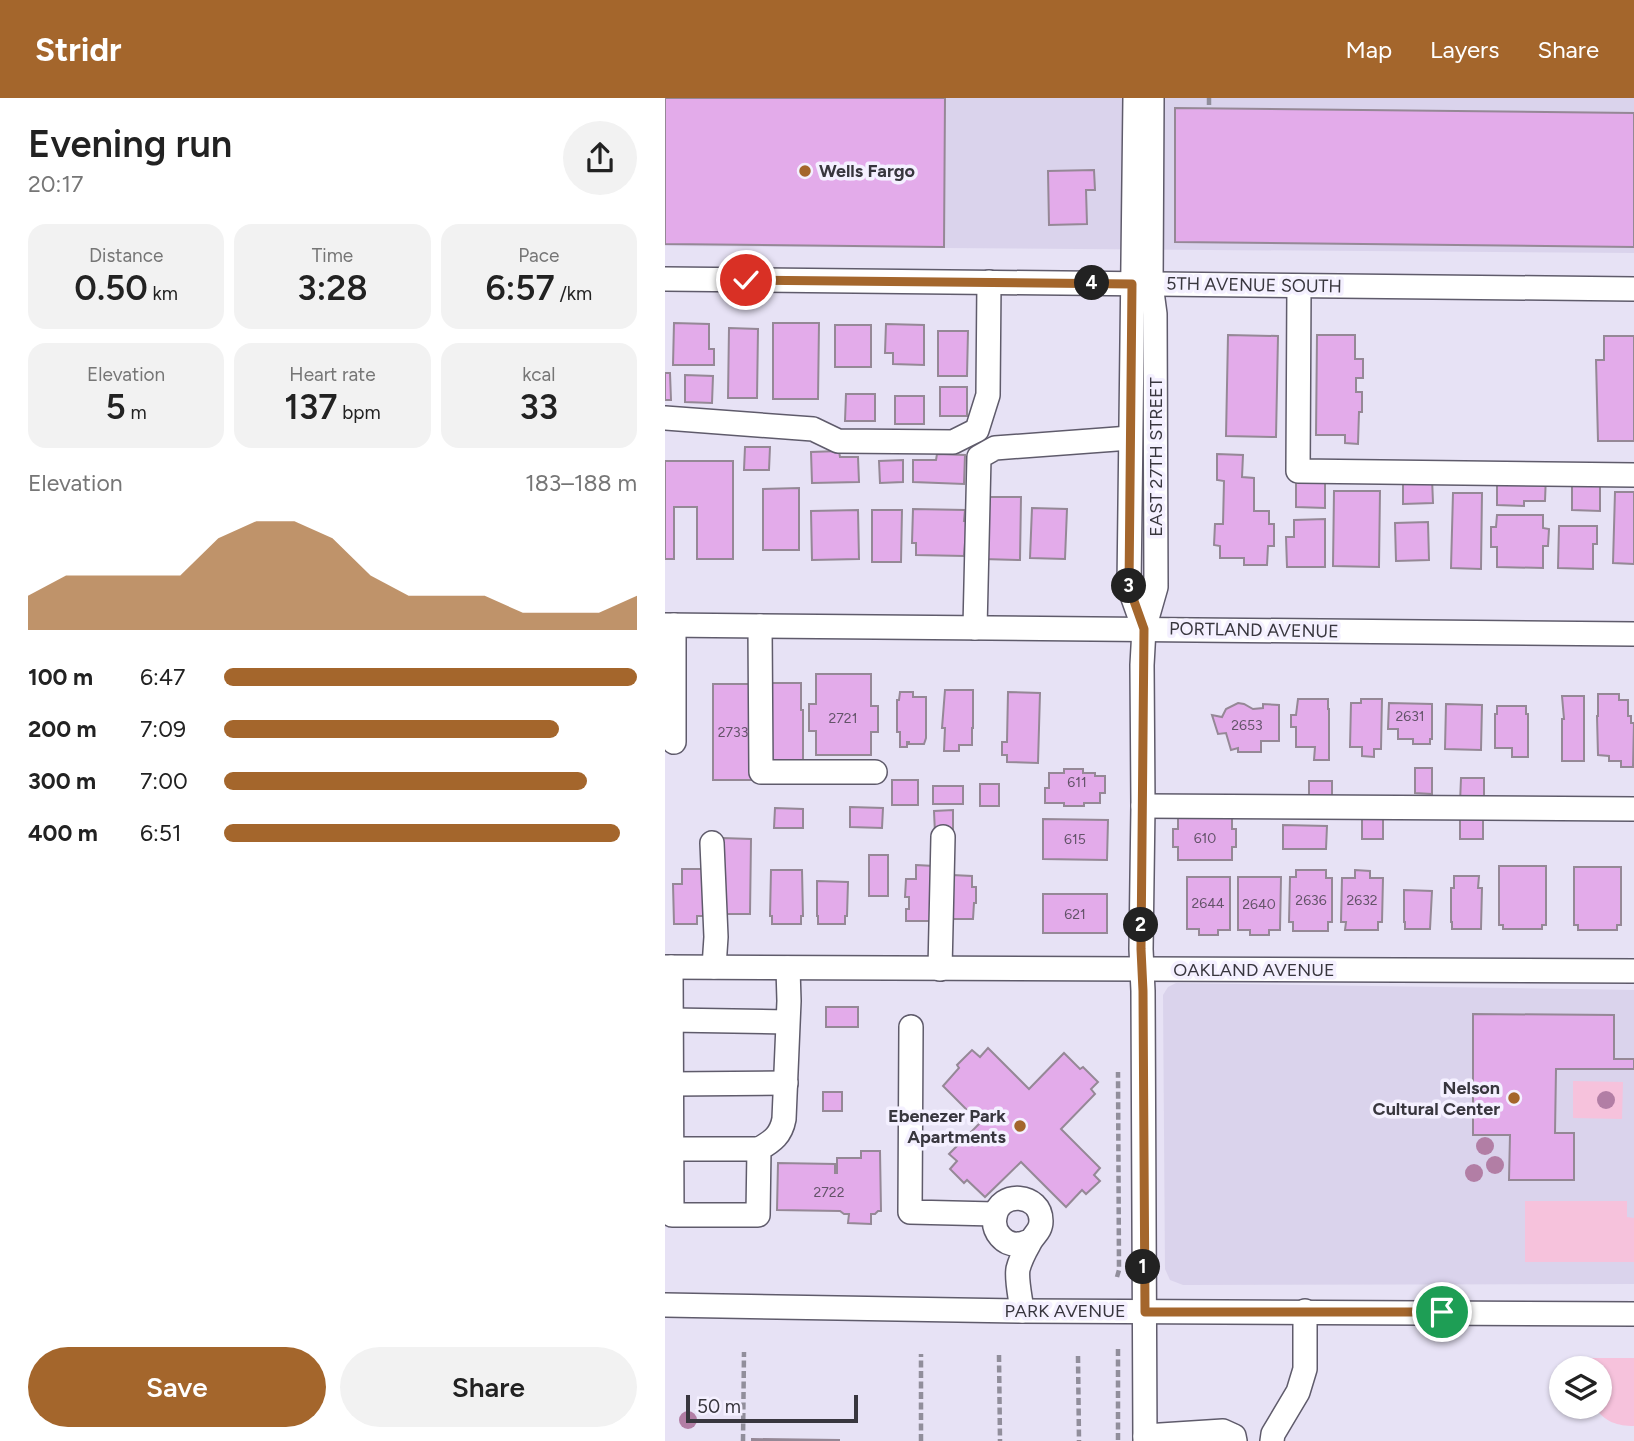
<!DOCTYPE html>
<html lang="en">
<head>
<meta charset="utf-8">
<style>
  :root { --surface:#fff; --page:#f2f2f2; --text:#222; --muted:#767676; --accent:#a4662c }
  body { margin:0; font-family:Figtree,sans-serif; background:var(--page); color:var(--text); height:100vh; display:flex; flex-direction:column; font-size:26px; white-space:nowrap }
  * { box-sizing:border-box; margin:0 }
  p { font-size:23px; color:var(--muted) }
  .icon { flex:none; width:38px; height:38px; fill:none; stroke:currentColor; stroke-width:2; stroke-linecap:round; stroke-linejoin:round }
  .map { position:relative; flex:1; overflow:hidden }
  .panel { display:flex; flex-direction:column; background:var(--surface); width:665px }
  .panel>* { flex:none }
  .controls { position:absolute; left:884px; top:1258px; display:grid; gap:14px }
  .controls a { display:grid; place-items:center; width:63px; height:63px; border-radius:50%; background:var(--surface); box-shadow:0 2px 5px #0004; font-size:35px }
  .scale { position:absolute; left:21px; bottom:18px; width:172px; box-sizing:border-box; padding-left:7px; border:4px solid #38363e; border-top:0; font-size:19px; line-height:24px; white-space:nowrap; color:#38363e; -webkit-text-stroke:5px #f4f0ff; paint-order:stroke }
  .pin { position:absolute; display:grid; place-items:center; width:60px; height:60px; color:#fff; margin:-30px; border:4px solid #fff; border-radius:50%; box-shadow:0 2px 7px #0007 }
  .km { position:absolute; width:35px; height:35px; margin:-18px; border-radius:50%; background:#222; color:#fff; font-size:19px; line-height:35px; text-align:center }
  .round { display:grid; place-items:center; flex:none; width:74px; height:74px; border-radius:37px; background:var(--page) }
  .overview { display:flex; align-items:center; justify-content:space-between; height:119px; padding:0 28px }
  h1 { font-size:38px; font-weight:600; line-height:52px }
  .figures { display:grid; grid-template-columns:repeat(3,1fr); gap:10px; height:119px; padding:7px 28px }
  .figures div { display:grid; align-content:center; border-radius:18px; background:var(--page); text-align:center }
  .figures b { font-size:35px; font-weight:600 }
  .figures small { font-size:19px; font-weight:400 }
  .figures p { font-size:19px }
  .chart { height:196px; padding:14px 28px }
  .chart p { display:flex; justify-content:space-between }
  .chart svg { width:100%; height:126px; margin-top:7px; fill:var(--accent); opacity:.7 }
  .cta { display:flex; gap:14px; margin-top:auto; padding:14px 28px }
  .cta a { flex:1; height:80px; border-radius:42px; background:var(--accent); color:#fff; font-size:28px; font-weight:600; line-height:80px; text-align:center }
  .cta a+a { background:var(--page); color:var(--text) }
  ul { padding:0 28px; list-style:none; font-size:23px }
  li { display:grid; grid-template-columns:112px 84px 1fr; align-items:center; height:52px }
  li i { height:18px; border-radius:9px; background:var(--accent) }
  header { display:flex; align-items:center; gap:42px; box-sizing:border-box; height:98px; padding:0 35px; background:var(--accent); color:#fff }
  header strong { font-size:33px }
  nav { display:flex; gap:38px; margin-inline-start:auto; font-size:24px }
  main { display:flex; flex:1; min-height:0 }
  .map>svg:first-child { display:block }
  .built { fill:#dad3ec }
  .green { fill:#f6c2dc }
  .building { fill:#e3abea; stroke:#958896; stroke-width:2 }
  .lines { fill:none; stroke-linecap:round; stroke-linejoin:round }
  .minor-casing { stroke:#5f5b6b; stroke-width:26 }
  .path { stroke:#918e9b; stroke-width:4.5; stroke-dasharray:7 3.5; stroke-linecap:butt }
  .minor { stroke:#fff; stroke-width:23 }
  .tree { fill:#b27ea5 }
  .route-casing { stroke:#fff; stroke-width:14 }
  .route { stroke:#a4662c; stroke-width:9 }
  .poi-dot { fill:#a4662c; stroke:#f4f0ff; stroke-width:2.5 }
  .labels { text-anchor:middle; stroke-width:7; stroke-linejoin:round; paint-order:stroke }
  .number-label { font-size:14px; fill:#635369 }
  .poi-label { font-size:18px; font-weight:bold; fill:#38363e; stroke:#f4f0ff; text-anchor:end }
  .street-label { font-size:18px; fill:#38363e; stroke:#f4f0ff }
</style>
</head>
<body>
<header>
<strong>Stridr</strong>
<nav><a>Map</a><a>Layers</a><a>Share</a></nav>
</header>
<main>
<section class="panel">
<div class="overview"><div><h1>Evening run</h1><p>20:17</p></div><a class="round"><svg class="icon" aria-label="share" viewBox="0 0 24 24"><path d="M12 15V3M7 8l5-5 5 5M5 13v7h14v-7"/></svg></a></div>
<div class="figures">
<div><p>Distance</p><b>0.50<small> km</small></b></div>
<div><p>Time</p><b>3:28</b></div>
<div><p>Pace</p><b>6:57<small> /km</small></b></div>
</div>
<div class="figures">
<div><p>Elevation</p><b>5<small> m</small></b></div>
<div><p>Heart rate</p><b>137<small> bpm</small></b></div>
<div><p>kcal</p><b>33</b></div>
</div>
<div class="chart"><p><span>Elevation</span>183–188 m</p>
<svg viewBox="0 0 160 44" preserveAspectRatio="none"><path d="M0 44V32L10 25L20 25L30 25L40 25L50 12L60 6L70 6L80 12L90 25L100 32L110 32L120 32L130 38L140 38L150 38L160 32V44z"/></svg>
</div>
<ul>
<li><b>100 m</b>6:47<i style="width:100%"></i></li>
<li><b>200 m</b>7:09<i style="width:81%"></i></li>
<li><b>300 m</b>7:00<i style="width:88%"></i></li>
<li><b>400 m</b>6:51<i style="width:96%"></i></li>
</ul>
<div class="cta"><a>Save</a><a>Share</a></div>
</section>
<div class="map">
<svg width="969" height="1343" viewBox="0 0 969 1343">
  <rect width="100%" height="100%" fill="#e7e2f5"/>
  <g class="built">
    <path d="M0 0H969V155L0 148Z"/>
    <path d="M511 885 969 892V1186L518 1187 505 1182 500 1171 498 897 503 889Z"/>
  </g>
  <g class="green">
    <path d="M908 983 958 984 957 1021 908 1020Z"/>
    <path d="M860 1103H962V1119L969 1120V1164H860Z"/>
    <path d="M925 1260H969V1328C953 1328 939 1324 930 1309H934V1270H924Z"/>
  </g>
  <g class="building">
    <path d="M0 0H280L279 149 0 146Z"/>
    <path d="M510 10 969 15V149L510 144Z"/>
    <path d="M429 72 430 92H421L422 126 384 127 383 73Z"/>
    <path d="M9 225 44 226V251H49V267H8Z"/>
    <path d="M108 225H154L153 301H108Z"/>
    <path d="M221 226 259 227V267L228 266V255H220Z"/>
    <rect x="170" y="227" width="36" height="42"/>
    <path d="M64 230 93 231 92 300H63Z"/>
    <path d="M273 233H303L302 278H273Z"/>
    <path d="M563 237 613 238 611 339 561 338Z"/>
    <path d="M652 237H690V261H698V280H691V294H697V314H694L693 346 680 345V337H651Z"/>
    <path d="M939 238H969V343H933L931 262H939Z"/>
    <path d="M0 275H5L6 302H0Z"/>
    <path d="M20 277 48 278 47 305 20 304Z"/>
    <rect x="275" y="289" width="27" height="29"/>
    <path d="M181 296H210V323H180Z"/>
    <rect x="230" y="298" width="29" height="28"/>
    <path d="M80 349H105L104 372H79Z"/>
    <path d="M174 353 175 359H193L194 384 147 385 146 354Z"/>
    <path d="M272 356 300 357 299 386 248 384V362H271Z"/>
    <path d="M552 356 578 357 577 379 589 380V413H604V426H609V448H603L602 467H579V460H555V448L549 447 550 426H558L559 383 552 382Z"/>
    <path d="M238 362V384L215 385 214 363Z"/>
    <path d="M0 363H68V461H32V409H9V461H0Z"/>
    <path d="M881 377 880 403H859V408L832 407V381Z"/>
    <path d="M738 380H767L768 405 738 406Z"/>
    <path d="M631 381 660 382V410L631 409Z"/>
    <path d="M907 387H935V413L907 412Z"/>
    <path d="M134 390V452H98V391Z"/>
    <path d="M669 393H715L714 469 668 468Z"/>
    <path d="M950 394H969V466L948 465Z"/>
    <path d="M788 395H817L816 471 786 470Z"/>
    <path d="M319 399H356L355 462 318 461Z"/>
    <path d="M367 410 402 411 400 461 365 460Z"/>
    <path d="M248 411 300 412 299 423H305V445H300L299 458 251 457V445H247Z"/>
    <path d="M193 412 194 461 147 462 146 413Z"/>
    <path d="M207 412H237L236 464H207Z"/>
    <path d="M832 417H878V430L884 431 883 448H878V470L832 469V449H826V429H831Z"/>
    <path d="M660 421V469H622L621 439H629V422Z"/>
    <path d="M763 424 764 462 731 463 730 425Z"/>
    <path d="M894 428H932V446H928V471L893 470Z"/>
    <path d="M151 576H206V608H213V634H206V657H151V633H144V606H151Z"/>
    <path d="M105 585H136V612H138V663H99Z"/>
    <rect x="48" y="586" width="39" height="96"/>
    <path d="M280 592H308V630H307V647H294V653H279L280 630H277Z"/>
    <path d="M235 594H248V599H261V640L259 646H244V644H242V649H235V634H232V602H234Z"/>
    <path d="M343 594 375 595 373 665 342 664V657H337V644H342Z"/>
    <path d="M933 596H954V602H963V618H966V625H969L968 669H956V663H944V658L933 657 932 618H933Z"/>
    <path d="M897 598H919V663H897V621H899Z"/>
    <path d="M633 601H663V611H664V662H649L650 649H631V629H626V617H631Z"/>
    <path d="M696 601H717L716 651H709V659L697 658V649H685L686 605H696Z"/>
    <path d="M573 605 579 606 588 611 598 610V606L614 607V643H596V654H573V650L566 652 561 635 553 636 547 617 557 619 561 611Z"/>
    <path d="M724 605 767 606V641H765V646H748V641H733V631H723Z"/>
    <path d="M781 606 817 607 816 652 780 651Z"/>
    <path d="M832 608H861V616H863V659H847V650H830V616H832Z"/>
    <path d="M750 670H767V696L750 695Z"/>
    <path d="M399 671H418V675H430V678H440V695H435V705H419V708H399V705H380V690H384V675H399Z"/>
    <path d="M796 680H819V706L795 705Z"/>
    <rect x="227" y="682" width="26" height="25"/>
    <rect x="644" y="683" width="23" height="21"/>
    <rect x="315" y="686" width="19" height="22"/>
    <rect x="268" y="688" width="30" height="18"/>
    <path d="M185 709 218 710 217 730 185 729Z"/>
    <path d="M110 710 138 711V730H109Z"/>
    <path d="M288 712V735L270 736 269 713Z"/>
    <rect x="697" y="718" width="21" height="23"/>
    <rect x="795" y="718" width="23" height="23"/>
    <path d="M513 719H567V731H571V749H567V762H513V749H508V731H513Z"/>
    <path d="M378 721 443 722 442 762 378 761Z"/>
    <path d="M618 727 662 728 661 751H618Z"/>
    <path d="M57 740 86 741 85 816H55Z"/>
    <rect x="204" y="757" width="19" height="41"/>
    <path d="M251 767 269 768 267 823H241V811H244V799H240L241 781H251Z"/>
    <path d="M834 768H881V827H877V831H838V827H834Z"/>
    <path d="M909 769H956V827H952V832H913V827H909Z"/>
    <path d="M17 771H39V811H38V818H32V826H9L8 786H17Z"/>
    <path d="M106 772H137L138 818H136V826H107V818H105Z"/>
    <path d="M631 772H661V780H667V824H663V833H628V824H624L625 779H631Z"/>
    <path d="M690 772 705 773V780H718L717 824H713V832H680L681 824H676L677 780H690Z"/>
    <path d="M287 777 307 778V789H311V805H309L308 821H286Z"/>
    <path d="M789 778H814L813 790H817L816 831H787V824H786V790H789Z"/>
    <path d="M522 779H565V832H553V837H534V831H522Z"/>
    <path d="M573 779H616L615 832H604V837H585V832H573Z"/>
    <path d="M152 783 183 784 182 818H180V826H153V818H152Z"/>
    <path d="M739 792 767 793 765 831H740V824H739Z"/>
    <rect x="378" y="796" width="64" height="39"/>
    <rect x="161" y="909" width="32" height="20"/>
    <path d="M808 916 949 917V961H969V971H891L890 1035H909V1082H844L845 1037H808Z"/>
    <path d="M323 950 364 991 399 955 415 971 418 969 433 984 426 991 430 996 396 1031 435 1070 429 1077 435 1083 421 1096 417 1092 401 1109 356 1064 320 1099 302 1082 299 1085 285 1071 292 1063 284 1056 315 1025 278 988 294 970 292 967 307 952 315 959Z"/>
    <rect x="158" y="994" width="19" height="19"/>
    <path d="M196 1053H215L216 1113H213L210 1116H206V1126L183 1125 184 1116H179L175 1113 112 1112 113 1065 170 1066V1075H172V1060H196Z"/>
    <path d="M87 1341 174 1342V1343H87Z"/>
  </g>
  <g class="lines">
    <g class="minor-casing">
      <g id="minor">
        <path d="M470 0 464 489 479 531"/>
        <path d="M0 181 969 191"/>
        <path d="M634 188 633 373 969 377"/>
        <path d="M0 320 148 331 173 343 288 344 312 332 323 297 324 184"/>
        <path d="M0 527 969 536"/>
        <path d="M9 527V644"/>
        <path d="M95 528 96 674H210"/>
        <path d="M310 530 314 359 330 350 465 340"/>
        <path d="M478 708 969 711"/>
        <path d="M47 745 51 839 49 869"/>
        <path d="M0 869 969 873"/>
        <path d="M6 869 7 1117H93L94 1051C108 1043 116 1037 119 1021L124 903 123 870"/>
        <path d="M275 871 278 739"/>
        <path d="M6 922 122 924"/>
        <path d="M246 929 245 1114 330 1116"/>
        <path d="M6 986 121 985"/>
        <path d="M6 1051H94"/>
        <path d="M0 1207 357 1213 969 1216"/>
        <path d="M357 1213C356 1202 351 1182 353 1171 355 1163 360 1153 364 1146 368 1137 376 1134 376 1123 376 1095 334 1092 330 1119 327 1133 339 1148 354 1146 358 1146 361 1144 365 1143"/>
        <path d="M480 1338 558 1333 569 1338 570 1343"/>
        <path d="M480 1343 478 893 476 851 478 708 477 567 479 531 491 489 490 216 486 186 487 0"/>
        <path d="M607 1343 608 1336 633 1294 640 1271V1213"/>
      </g>
    </g>
    <g class="path">
      <path d="M544 0V11"/>
      <path d="M452 1179 454 1172 453 974"/>
      <path d="M453 1251V1343"/>
      <path d="M334 1257 335 1343"/>
      <path d="M413 1258 414 1343"/>
      <path d="M78 1343 79 1254"/>
      <path d="M256 1343V1256"/>
    </g>
    <use href="#minor" class="minor"/>
  </g>
  <g class="tree">
    <circle cx="941" cy="1002" r="9"/>
    <circle cx="820" cy="1048" r="9"/>
    <circle cx="830" cy="1067" r="9"/>
    <circle cx="809" cy="1075" r="9"/>
    <circle cx="23" cy="1322" r="9"/>
  </g>
  <g class="lines">
    <g class="route-casing">
      <path id="route" d="M81 182 467 186 464 489 479 531 476 851 478 893 480 1214H777"/>
    </g>
    <use href="#route" class="route"/>
  </g>
  <g class="poi-dot">
    <circle cx="140" cy="73" r="7"/>
    <circle cx="849" cy="1000" r="7"/>
    <circle cx="355" cy="1028" r="7"/>
  </g>
  <g class="labels">
    <g class="number-label">
      <text x="745" y="623">2631</text>
      <text x="178" y="625">2721</text>
      <text x="582" y="632">2653</text>
      <text x="68" y="639">2733</text>
      <text x="412" y="689">611</text>
      <text x="540" y="745">610</text>
      <text x="410" y="746">615</text>
      <text x="646" y="807">2636</text>
      <text x="697" y="807">2632</text>
      <text x="543" y="810">2644</text>
      <text x="594" y="811">2640</text>
      <text x="410" y="821">621</text>
      <text x="164" y="1099">2722</text>
    </g>
    <g class="poi-label">
      <text x="154" y="79" text-anchor="start">Wells Fargo</text>
      <text x="835" y="996">Nelson<tspan x="835" dy="21">Cultural Center</tspan></text>
      <text x="341" y="1024">Ebenezer Park<tspan x="341" dy="21">Apartments</tspan></text>
    </g>
    <g class="street-label">
      <text transform="translate(589 187) rotate(1)" y="6">5TH AVENUE SOUTH</text>
      <text transform="translate(491 359) rotate(-90)" y="6">EAST 27TH STREET</text>
      <text transform="translate(589 532) rotate(1)" y="6">PORTLAND AVENUE</text>
      <text x="589" y="878">OAKLAND AVENUE</text>
      <text x="400" y="1219">PARK AVENUE</text>
    </g>
  </g>
</svg>
<div class="controls">
<a><svg class="icon" aria-label="layers" viewBox="0 0 24 24"><path d="M12 4l9 5-9 5-9-5zM3 14l9 5 9-5"/></svg></a>
</div>
<div class="scale">50 m</div>
<div class="pin" style="left:777px;top:1214px;background:#1e9e55"><svg class="icon" aria-label="arrive" viewBox="0 0 24 24"><path d="M6 21V4h12l-3 4 3 4H6"/></svg></div>
<div class="pin" style="left:81px;top:182px;background:#d93025"><svg class="icon" aria-label="check" viewBox="0 0 24 24"><path d="M5 12l5 5 9-10"/></svg></div>
<b class="km" style="left:478px;top:1169px">1</b>
<b class="km" style="left:476px;top:827px">2</b>
<b class="km" style="left:464px;top:488px">3</b>
<b class="km" style="left:427px;top:185px">4</b>
</div>
</main>
</body>
</html>
